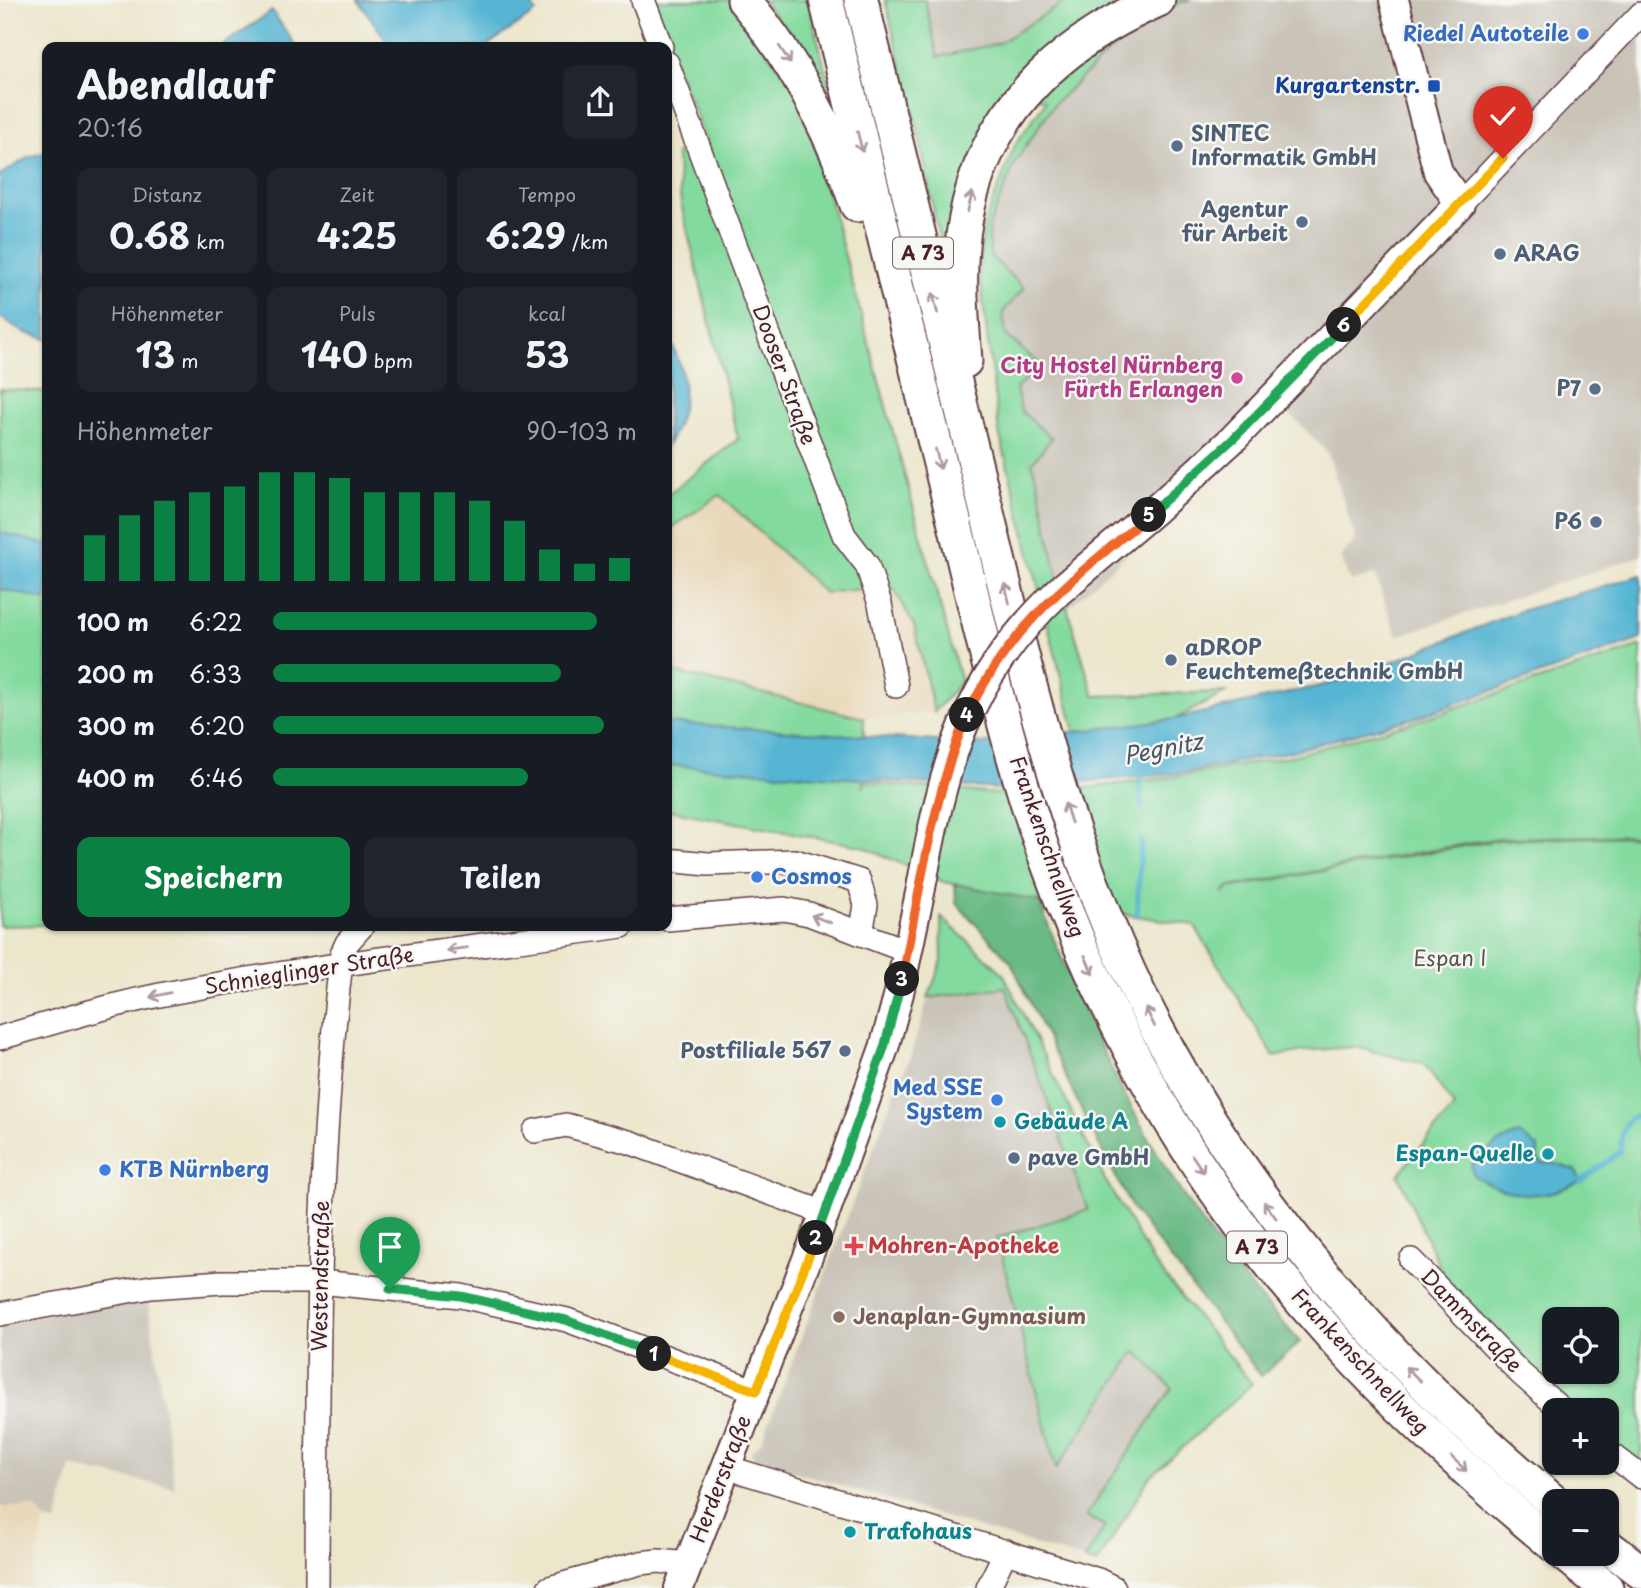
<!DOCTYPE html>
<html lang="de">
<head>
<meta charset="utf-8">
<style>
  :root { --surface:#171b24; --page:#20242c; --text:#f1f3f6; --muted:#9ea1a6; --accent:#0b8043 }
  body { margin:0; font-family:"Playpen Sans",sans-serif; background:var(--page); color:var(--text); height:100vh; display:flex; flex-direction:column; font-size:26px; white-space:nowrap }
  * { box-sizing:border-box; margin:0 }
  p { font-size:23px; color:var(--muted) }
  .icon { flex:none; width:38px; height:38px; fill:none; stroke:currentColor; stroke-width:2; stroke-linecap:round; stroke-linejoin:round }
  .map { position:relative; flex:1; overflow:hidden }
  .panel { position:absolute; left:42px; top:42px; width:630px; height:889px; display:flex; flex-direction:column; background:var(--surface); border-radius:14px; box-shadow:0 2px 5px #0004 }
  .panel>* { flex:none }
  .buttons { position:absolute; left:1542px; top:1307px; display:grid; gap:14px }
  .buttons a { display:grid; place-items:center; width:77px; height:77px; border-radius:14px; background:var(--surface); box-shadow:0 2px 5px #0004; font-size:35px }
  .pin { position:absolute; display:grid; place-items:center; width:60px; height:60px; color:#fff; margin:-72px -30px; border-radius:50% 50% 50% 0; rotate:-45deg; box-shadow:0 0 7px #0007 }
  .pin .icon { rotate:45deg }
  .km { position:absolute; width:35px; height:35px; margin:-18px; border-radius:50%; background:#222; color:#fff; font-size:19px; line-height:35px; text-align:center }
  .round { display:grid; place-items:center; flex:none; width:74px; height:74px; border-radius:14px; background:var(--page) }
  .head { display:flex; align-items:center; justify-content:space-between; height:119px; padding:0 35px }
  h1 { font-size:38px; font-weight:700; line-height:52px }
  .stats { display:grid; grid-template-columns:repeat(3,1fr); gap:10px; height:119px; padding:7px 35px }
  .stats div { display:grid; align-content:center; border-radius:14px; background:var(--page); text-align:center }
  .stats b { font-size:35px; font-weight:700 }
  .stats small { font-size:19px; font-weight:400 }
  .stats p { font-size:19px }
  .chart { height:196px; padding:14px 35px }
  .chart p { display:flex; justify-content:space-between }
  .chart svg { width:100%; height:126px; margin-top:7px; stroke:var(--accent); stroke-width:6 }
  .cta { display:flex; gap:14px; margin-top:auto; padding:14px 35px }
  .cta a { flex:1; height:80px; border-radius:14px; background:var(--accent); color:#fff; font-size:28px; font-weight:700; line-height:80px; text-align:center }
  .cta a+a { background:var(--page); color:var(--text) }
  ul { padding:0 35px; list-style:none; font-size:23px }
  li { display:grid; grid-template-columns:112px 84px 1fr; align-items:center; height:52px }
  li i { height:18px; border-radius:9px; background:var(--accent) }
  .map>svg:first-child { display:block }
  .built { fill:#e9d9ba }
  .industrial { fill:#c9c3b8 }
  .green { fill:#83da9e; stroke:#667c64; stroke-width:2; fill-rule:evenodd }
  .forest { fill:#6aba85; stroke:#5a6c58; stroke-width:2 }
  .water { fill:#54b5d3; stroke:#4f6a7f; stroke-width:2 }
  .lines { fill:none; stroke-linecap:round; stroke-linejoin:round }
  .stream { stroke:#54b5d3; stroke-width:5 }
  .minor-casing { stroke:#623d43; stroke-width:26 }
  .major-casing { stroke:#623d43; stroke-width:32 }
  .highway-casing { stroke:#623d43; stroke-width:37 }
  .minor { stroke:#fff; stroke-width:23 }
  .major { stroke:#fff; stroke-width:28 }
  .highway { stroke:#fff; stroke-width:33 }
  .major-bridge-casing { stroke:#623d43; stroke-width:32; stroke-linecap:butt }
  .major-bridge { stroke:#fff; stroke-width:28 }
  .oneway { stroke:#ae9aa0 }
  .split-1-casing { stroke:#fff; stroke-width:14 }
  .split-2-casing { stroke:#fff; stroke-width:14 }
  .split-3-casing { stroke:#fff; stroke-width:14 }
  .split-4-casing { stroke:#fff; stroke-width:14 }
  .split-5-casing { stroke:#fff; stroke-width:14 }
  .split-6-casing { stroke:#fff; stroke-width:14 }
  .split-7-casing { stroke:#fff; stroke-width:14 }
  .split-1 { stroke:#22a559; stroke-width:9 }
  .split-2 { stroke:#f5b400; stroke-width:9 }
  .split-3 { stroke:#22a559; stroke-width:9 }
  .split-4 { stroke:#f0652b; stroke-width:9 }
  .split-5 { stroke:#f0652b; stroke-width:9 }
  .split-6 { stroke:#22a559; stroke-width:9 }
  .split-7 { stroke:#f5b400; stroke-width:9 }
  .shop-dot { fill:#3f7fe0; stroke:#f6f6f2; stroke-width:2.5 }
  .transit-dot { fill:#1a4fb4; stroke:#f6f6f2; stroke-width:2.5 }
  .service-dot { fill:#5c6f8a; stroke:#f6f6f2; stroke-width:2.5 }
  .hotel-dot { fill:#d1479c; stroke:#f6f6f2; stroke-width:2.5 }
  .culture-dot { fill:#0f9aa8; stroke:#f6f6f2; stroke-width:2.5 }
  .health-dot { fill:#e0444e; stroke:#f6f6f2; stroke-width:2.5 }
  .education-dot { fill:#8d6e63; stroke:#f6f6f2; stroke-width:2.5 }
  .labels { text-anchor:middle; stroke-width:5; stroke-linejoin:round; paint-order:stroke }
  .shield { fill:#f6f6f2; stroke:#7e6067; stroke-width:2 }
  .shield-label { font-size:19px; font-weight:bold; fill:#4a1f2b }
  .shop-label { font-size:21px; font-weight:bold; fill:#366cbe; stroke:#f6f6f2; text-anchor:end }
  .transit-label { font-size:21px; font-weight:bold; fill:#164399; stroke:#f6f6f2; text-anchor:end }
  .service-label { font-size:21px; font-weight:bold; fill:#4e5e75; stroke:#f6f6f2; text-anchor:start }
  .hotel-label { font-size:21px; font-weight:bold; fill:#b23c85; stroke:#f6f6f2; text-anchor:end }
  .street-label { font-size:21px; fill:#4a1f2b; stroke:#f6f6f2 }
  .park-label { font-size:21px; fill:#5b574e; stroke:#f6f6f2 }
  .culture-label { font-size:21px; font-weight:bold; fill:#0d838f; stroke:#f6f6f2; text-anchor:start }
  .health-label { font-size:21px; font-weight:bold; fill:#be3a42; stroke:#f6f6f2; text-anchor:start }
  .education-label { font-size:21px; font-weight:bold; fill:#785e54; stroke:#f6f6f2; text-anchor:start }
  .water-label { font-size:23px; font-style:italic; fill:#4e5466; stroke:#f6f6f2 }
</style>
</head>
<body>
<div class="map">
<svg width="1641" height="1588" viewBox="0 0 1641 1588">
  <rect width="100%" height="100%" fill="#f6f6f2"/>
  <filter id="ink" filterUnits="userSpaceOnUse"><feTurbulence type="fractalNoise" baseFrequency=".0143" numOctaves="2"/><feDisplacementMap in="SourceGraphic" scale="14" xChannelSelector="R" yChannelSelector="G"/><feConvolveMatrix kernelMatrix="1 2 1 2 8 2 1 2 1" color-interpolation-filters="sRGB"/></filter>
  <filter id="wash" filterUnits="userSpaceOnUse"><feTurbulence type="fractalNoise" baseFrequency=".00686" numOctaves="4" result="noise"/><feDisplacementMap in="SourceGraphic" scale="28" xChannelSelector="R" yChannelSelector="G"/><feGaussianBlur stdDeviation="1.57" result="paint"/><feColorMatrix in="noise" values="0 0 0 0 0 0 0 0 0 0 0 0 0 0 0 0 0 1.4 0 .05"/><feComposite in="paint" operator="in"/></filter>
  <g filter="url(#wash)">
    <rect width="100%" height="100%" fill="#ece6cb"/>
    <g class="built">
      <path d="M720 494 825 593 893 586 914 624 934 712 864 718 667 670V531Z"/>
      <path d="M0 1507H35L45 1520 30 1588H0Z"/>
    </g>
    <g class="industrial">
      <path d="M925 0H1067L1000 42 939 56Z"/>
      <path d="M1189 0H1641V556L1397 636 1375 575 1350 582 1341 557 1356 540 1328 453 1286 410 1068 608 988 312 990 226 1016 162 1055 104 1131 30Z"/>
      <path d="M1005 987 1088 1211 1057 1468 1136 1350 1172 1388 1086 1516 1105 1526 1085 1560 754 1459 751 1451 762 1441 894 1094 911 1055 928 998Z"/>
      <path d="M147 1297 175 1488 71 1467 56 1523 45 1520 35 1507H0V1322Z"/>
    </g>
    <g class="green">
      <path d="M650 0H730L798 93 821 168 961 682 934 712 914 625 892 586 825 593 720 495 667 531V495L738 439 681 204 676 153 708 146Z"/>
      <path d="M763 0H808L830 90 825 91 808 61Z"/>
      <path d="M885 0H925L938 57 999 43 1068 0H1190L1180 3 1131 31 1054 104 1015 162 989 227 990 256 1024 288 1003 312 1006 335 1039 364 1016 389 1021 411 1052 438 1032 463 1040 491 1056 571 1094 696 1227 692 1173 720 1075 732 999 432 979 269 984 225 1015 145 1046 101 1017 87 946 273 919 136Z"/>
      <path d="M0 389 47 392V925L0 926Z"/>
      <path d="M1641 646V835L1498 838 1228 887 1222 894 1229 888 1499 840 1641 836V1468L1607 1438 1606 1410H1574L1554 1393 1448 1286 1398 1175 1454 1107 1424 1064 1355 1047 1303 1051 1274 1057 1194 925 1039 901 944 882 861 846 667 810V670L864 718 863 788 864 782 998 794 1092 787 1182 776 1291 756 1410 723ZM1554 1320H1606V1372H1554Z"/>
      <path d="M941 917 1003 973 1104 1178 1154 1263 1252 1384 1149 1478 1097 1564 1085 1560 1105 1526 1086 1516 1172 1388 1136 1351 1056 1469 997 1238 1088 1210 1005 987 928 998 942 960Z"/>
    </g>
    <path class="forest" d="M955 884 1039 901C1088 1029 1150 1162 1237 1270 1257 1295 1279 1318 1300 1342L1261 1376 1133 1210 1083 1113 1011 962 956 903Z"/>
    <g class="water">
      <path d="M358 0H528L536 12 485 47H391Z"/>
      <path d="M272 11 297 47H220Z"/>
      <path d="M47 152V339L23 332 0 317V175L29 157Z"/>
      <path d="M667 336C689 372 689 410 667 445Z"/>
      <path d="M0 532 47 545V600L0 589Z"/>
      <path d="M1641 575V639L1414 718 1292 751 1184 773 1000 789 667 765V723L981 744 1174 719 1346 680 1520 611Z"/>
      <path d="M1519 1134 1538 1147V1159L1542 1163 1557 1164 1576 1170 1580 1181C1541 1202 1511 1197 1474 1176L1471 1165C1485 1152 1501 1139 1519 1134Z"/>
    </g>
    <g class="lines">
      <g class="stream">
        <path d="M1139 771 1141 806"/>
        <path d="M1137 914 1141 840"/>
        <path d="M1580 1181 1620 1152C1622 1136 1621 1117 1641 1115"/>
      </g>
    </g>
  </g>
  <g filter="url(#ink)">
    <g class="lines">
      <g class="minor-casing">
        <g id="minor">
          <path d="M643 0 661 47"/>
          <path d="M667 63 844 535 867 565 880 604 896 686"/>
          <path d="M1460 204 1641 14"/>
          <path d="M667 860 708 864 795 861 859 881 866 905 861 934"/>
          <path d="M667 919 784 909 809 914 907 951"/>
          <path d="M0 1038C58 1021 116 1003 175 992 323 964 473 947 622 926"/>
          <path d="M535 1131 566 1125 629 1142 825 1213"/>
          <path d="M1411 1260 1521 1374 1562 1410"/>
          <path d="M0 1314 151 1287 222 1282H319L461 1296 567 1320 756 1391"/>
          <path d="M1606 1450 1641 1477"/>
          <path d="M726 1467 1098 1580 1114 1588"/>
          <path d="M317 1588C318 1376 316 1165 342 954L347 943 362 926"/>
          <path d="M549 1588 640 1563 658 1561 688 1564"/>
          <path d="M988 1588 1006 1551"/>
        </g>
      </g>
      <g class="major-casing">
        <g id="major">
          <path d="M1059 591 1156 509 1233 439 1460 204 1438 172 1394 0"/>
          <path d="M679 1588 825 1213 884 1048 899 993 921 888"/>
        </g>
      </g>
      <g class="highway-casing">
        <g id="highway">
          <path d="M744 0C795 61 831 130 857 205"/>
          <path d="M826 0C866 168 908 336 950 504 979 621 1004 739 1044 853 1074 938 1113 1022 1158 1100 1259 1275 1400 1418 1554 1545"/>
          <path d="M861 0C899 157 939 314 977 471 1023 661 1065 856 1157 1029 1255 1215 1394 1368 1554 1502"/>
          <path d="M965 361C962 316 957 269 965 223 983 113 1060 43 1158 0"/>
          <path d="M1606 1545 1641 1572"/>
          <path d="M1565 1554 1606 1588"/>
        </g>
      </g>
      <use href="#minor" class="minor"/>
      <use href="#major" class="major"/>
      <use href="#highway" class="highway"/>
      <g class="major-bridge-casing">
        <path id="major-bridge" d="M921 888C944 764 964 681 1059 591"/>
      </g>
      <use href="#major-bridge" class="major-bridge"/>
    </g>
    <defs><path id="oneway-shaft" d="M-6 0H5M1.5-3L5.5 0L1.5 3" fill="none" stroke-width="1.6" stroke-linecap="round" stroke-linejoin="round" transform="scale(1.75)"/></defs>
    <g class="oneway">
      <use href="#oneway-shaft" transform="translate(785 55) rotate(57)"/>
      <use href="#oneway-shaft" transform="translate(860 142) rotate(76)"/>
      <use href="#oneway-shaft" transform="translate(970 202) rotate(-76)"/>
      <use href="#oneway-shaft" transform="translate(935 303) rotate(-104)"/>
      <use href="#oneway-shaft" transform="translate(938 459) rotate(76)"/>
      <use href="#oneway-shaft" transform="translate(1007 593) rotate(-104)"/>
      <use href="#oneway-shaft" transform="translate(1068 813) rotate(-108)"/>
      <use href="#oneway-shaft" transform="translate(821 919) rotate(-159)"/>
      <use href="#oneway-shaft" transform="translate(457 949) rotate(172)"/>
      <use href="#oneway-shaft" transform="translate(1089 965) rotate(67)"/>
      <use href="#oneway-shaft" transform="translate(160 995) rotate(167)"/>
      <use href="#oneway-shaft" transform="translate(1150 1017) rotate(-116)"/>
      <use href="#oneway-shaft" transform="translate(1198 1164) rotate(56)"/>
      <use href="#oneway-shaft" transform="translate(1270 1210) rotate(-127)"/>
      <use href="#oneway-shaft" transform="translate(1413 1374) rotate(-136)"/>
      <use href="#oneway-shaft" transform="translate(1459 1464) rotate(43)"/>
    </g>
  </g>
  <g class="lines" filter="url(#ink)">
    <g class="split-1-casing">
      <path id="split-1" d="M390 1289 461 1296 566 1320 654 1354"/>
    </g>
    <g class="split-2-casing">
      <path id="split-2" d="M654 1354 756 1391 816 1238"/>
    </g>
    <g class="split-3-casing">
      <path id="split-3" d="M816 1238 884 1048 902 979"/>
    </g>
    <g class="split-4-casing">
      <path id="split-4" d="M902 979C920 891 932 799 967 715"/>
    </g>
    <g class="split-5-casing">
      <path id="split-5" d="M967 715C1011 624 1074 578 1149 515"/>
    </g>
    <g class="split-6-casing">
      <path id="split-6" d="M1149 515 1233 439 1344 325"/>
    </g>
    <g class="split-7-casing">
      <path id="split-7" d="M1344 325 1503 158"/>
    </g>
    <use href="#split-1" class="split-1"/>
    <use href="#split-2" class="split-2"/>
    <use href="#split-3" class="split-3"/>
    <use href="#split-4" class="split-4"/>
    <use href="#split-5" class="split-5"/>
    <use href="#split-6" class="split-6"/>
    <use href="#split-7" class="split-7"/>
  </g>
  <g class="shop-dot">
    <circle cx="1583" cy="34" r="7"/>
    <circle cx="757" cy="877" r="7"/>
    <circle cx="997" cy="1100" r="7"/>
    <circle cx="105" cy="1170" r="7"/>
  </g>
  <rect class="transit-dot" x="1427" y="79" width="14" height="14" rx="3.5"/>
  <g class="service-dot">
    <circle cx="1177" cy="146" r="7"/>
    <circle cx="1302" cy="222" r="7"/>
    <circle cx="1500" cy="254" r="7"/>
    <circle cx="1595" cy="389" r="7"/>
    <circle cx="1596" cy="522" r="7"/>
    <circle cx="1171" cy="660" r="7"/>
    <circle cx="845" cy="1051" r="7"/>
    <circle cx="1014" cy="1158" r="7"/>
  </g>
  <circle class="hotel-dot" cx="1237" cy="378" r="7"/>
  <g class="culture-dot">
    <circle cx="1000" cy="1122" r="7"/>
    <circle cx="1548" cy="1154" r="7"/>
    <circle cx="850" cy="1532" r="7"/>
  </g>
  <path class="health-dot" d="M850.5 1235.5h7v7h7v7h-7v7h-7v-7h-7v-7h7z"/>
  <circle class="education-dot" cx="839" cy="1317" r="7"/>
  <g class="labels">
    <g class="shield">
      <rect x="893" y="237.5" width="60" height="31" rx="5"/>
      <rect x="1227" y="1231.5" width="60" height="31" rx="5"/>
    </g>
    <g class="shield-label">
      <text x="923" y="260">A 73</text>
      <text x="1257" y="1254">A 73</text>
    </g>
    <g class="shop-label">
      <text x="1569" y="41">Riedel Autoteile</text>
      <text x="771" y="884" text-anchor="start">Cosmos</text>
      <text x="983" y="1095">Med SSE<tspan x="983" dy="24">System</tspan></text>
      <text x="119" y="1177" text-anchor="start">KTB Nürnberg</text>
    </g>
    <g class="transit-label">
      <text x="1420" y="93">Kurgartenstr.</text>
    </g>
    <g class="service-label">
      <text x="1191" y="141">SINTEC<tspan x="1191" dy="24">Informatik GmbH</tspan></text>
      <text x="1288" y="217" text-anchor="end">Agentur<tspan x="1288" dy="24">für Arbeit</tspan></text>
      <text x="1514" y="261">ARAG</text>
      <text x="1581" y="396" text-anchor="end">P7</text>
      <text x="1582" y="529" text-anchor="end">P6</text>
      <text x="1185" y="655">aDROP<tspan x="1185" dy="24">Feuchtemeßtechnik GmbH</tspan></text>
      <text x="831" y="1058" text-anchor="end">Postfiliale 567</text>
      <text x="1028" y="1165">pave GmbH</text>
    </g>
    <g class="hotel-label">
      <text x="1223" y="373">City Hostel Nürnberg<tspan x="1223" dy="24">Fürth Erlangen</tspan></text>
    </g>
    <g class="street-label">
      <text transform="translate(784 375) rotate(70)" y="7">Dooser Straße</text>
      <text transform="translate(1047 847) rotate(71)" y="7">Frankenschnellweg</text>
      <text transform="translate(309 971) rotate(-9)" y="7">Schnieglinger Straße</text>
      <text transform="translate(321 1276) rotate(-89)" y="7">Westendstraße</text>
      <text transform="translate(1471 1321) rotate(46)" y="7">Dammstraße</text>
      <text transform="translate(1360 1362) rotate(47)" y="7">Frankenschnellweg</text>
      <text transform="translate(721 1479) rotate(-69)" y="7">Herderstraße</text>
    </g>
    <g class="park-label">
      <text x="1450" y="966">Espan I</text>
    </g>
    <g class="culture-label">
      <text x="1014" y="1129">Gebäude A</text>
      <text x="1534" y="1161" text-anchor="end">Espan-Quelle</text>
      <text x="864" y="1539">Trafohaus</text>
    </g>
    <g class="health-label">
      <text x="868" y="1253">Mohren-Apotheke</text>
    </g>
    <g class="education-label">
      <text x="853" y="1324">Jenaplan-Gymnasium</text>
    </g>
    <g class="water-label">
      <text transform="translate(1163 749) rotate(-11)" y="8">Pegnitz</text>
    </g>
  </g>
</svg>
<div class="buttons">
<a><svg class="icon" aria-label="locate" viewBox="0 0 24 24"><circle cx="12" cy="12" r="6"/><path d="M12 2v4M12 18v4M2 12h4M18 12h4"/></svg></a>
<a>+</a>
<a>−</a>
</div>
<div class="pin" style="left:390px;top:1289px;background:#1e9e55"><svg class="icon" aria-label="arrive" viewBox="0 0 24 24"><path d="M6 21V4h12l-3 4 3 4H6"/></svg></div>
<div class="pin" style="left:1503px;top:158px;background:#d93025"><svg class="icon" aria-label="check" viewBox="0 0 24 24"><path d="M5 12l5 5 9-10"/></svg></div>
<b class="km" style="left:654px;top:1354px">1</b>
<b class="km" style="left:816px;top:1238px">2</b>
<b class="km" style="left:902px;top:979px">3</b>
<b class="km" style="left:967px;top:715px">4</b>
<b class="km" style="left:1149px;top:515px">5</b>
<b class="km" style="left:1344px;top:325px">6</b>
<section class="panel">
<div class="head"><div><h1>Abendlauf</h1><p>20:16</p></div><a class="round"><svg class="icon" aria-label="share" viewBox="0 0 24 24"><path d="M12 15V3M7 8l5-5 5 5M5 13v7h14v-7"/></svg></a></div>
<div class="stats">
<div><p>Distanz</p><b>0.68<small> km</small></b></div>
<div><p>Zeit</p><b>4:25</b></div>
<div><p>Tempo</p><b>6:29<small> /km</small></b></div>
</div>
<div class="stats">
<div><p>Höhenmeter</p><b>13<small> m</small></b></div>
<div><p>Puls</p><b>140<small> bpm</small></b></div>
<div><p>kcal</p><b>53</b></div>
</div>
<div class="chart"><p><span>Höhenmeter</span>90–103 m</p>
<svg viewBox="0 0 160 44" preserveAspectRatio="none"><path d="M5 44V28M15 44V21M25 44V16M35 44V13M45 44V11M55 44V6M65 44V6M75 44V8M85 44V13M95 44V13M105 44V13M115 44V16M125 44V23M135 44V33M145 44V38M155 44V36"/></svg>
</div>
<ul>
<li><b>100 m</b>6:22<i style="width:89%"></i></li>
<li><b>200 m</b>6:33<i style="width:79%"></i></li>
<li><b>300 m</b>6:20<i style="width:91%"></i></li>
<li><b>400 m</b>6:46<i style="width:70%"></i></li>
</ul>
<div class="cta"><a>Speichern</a><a>Teilen</a></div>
</section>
</div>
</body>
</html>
